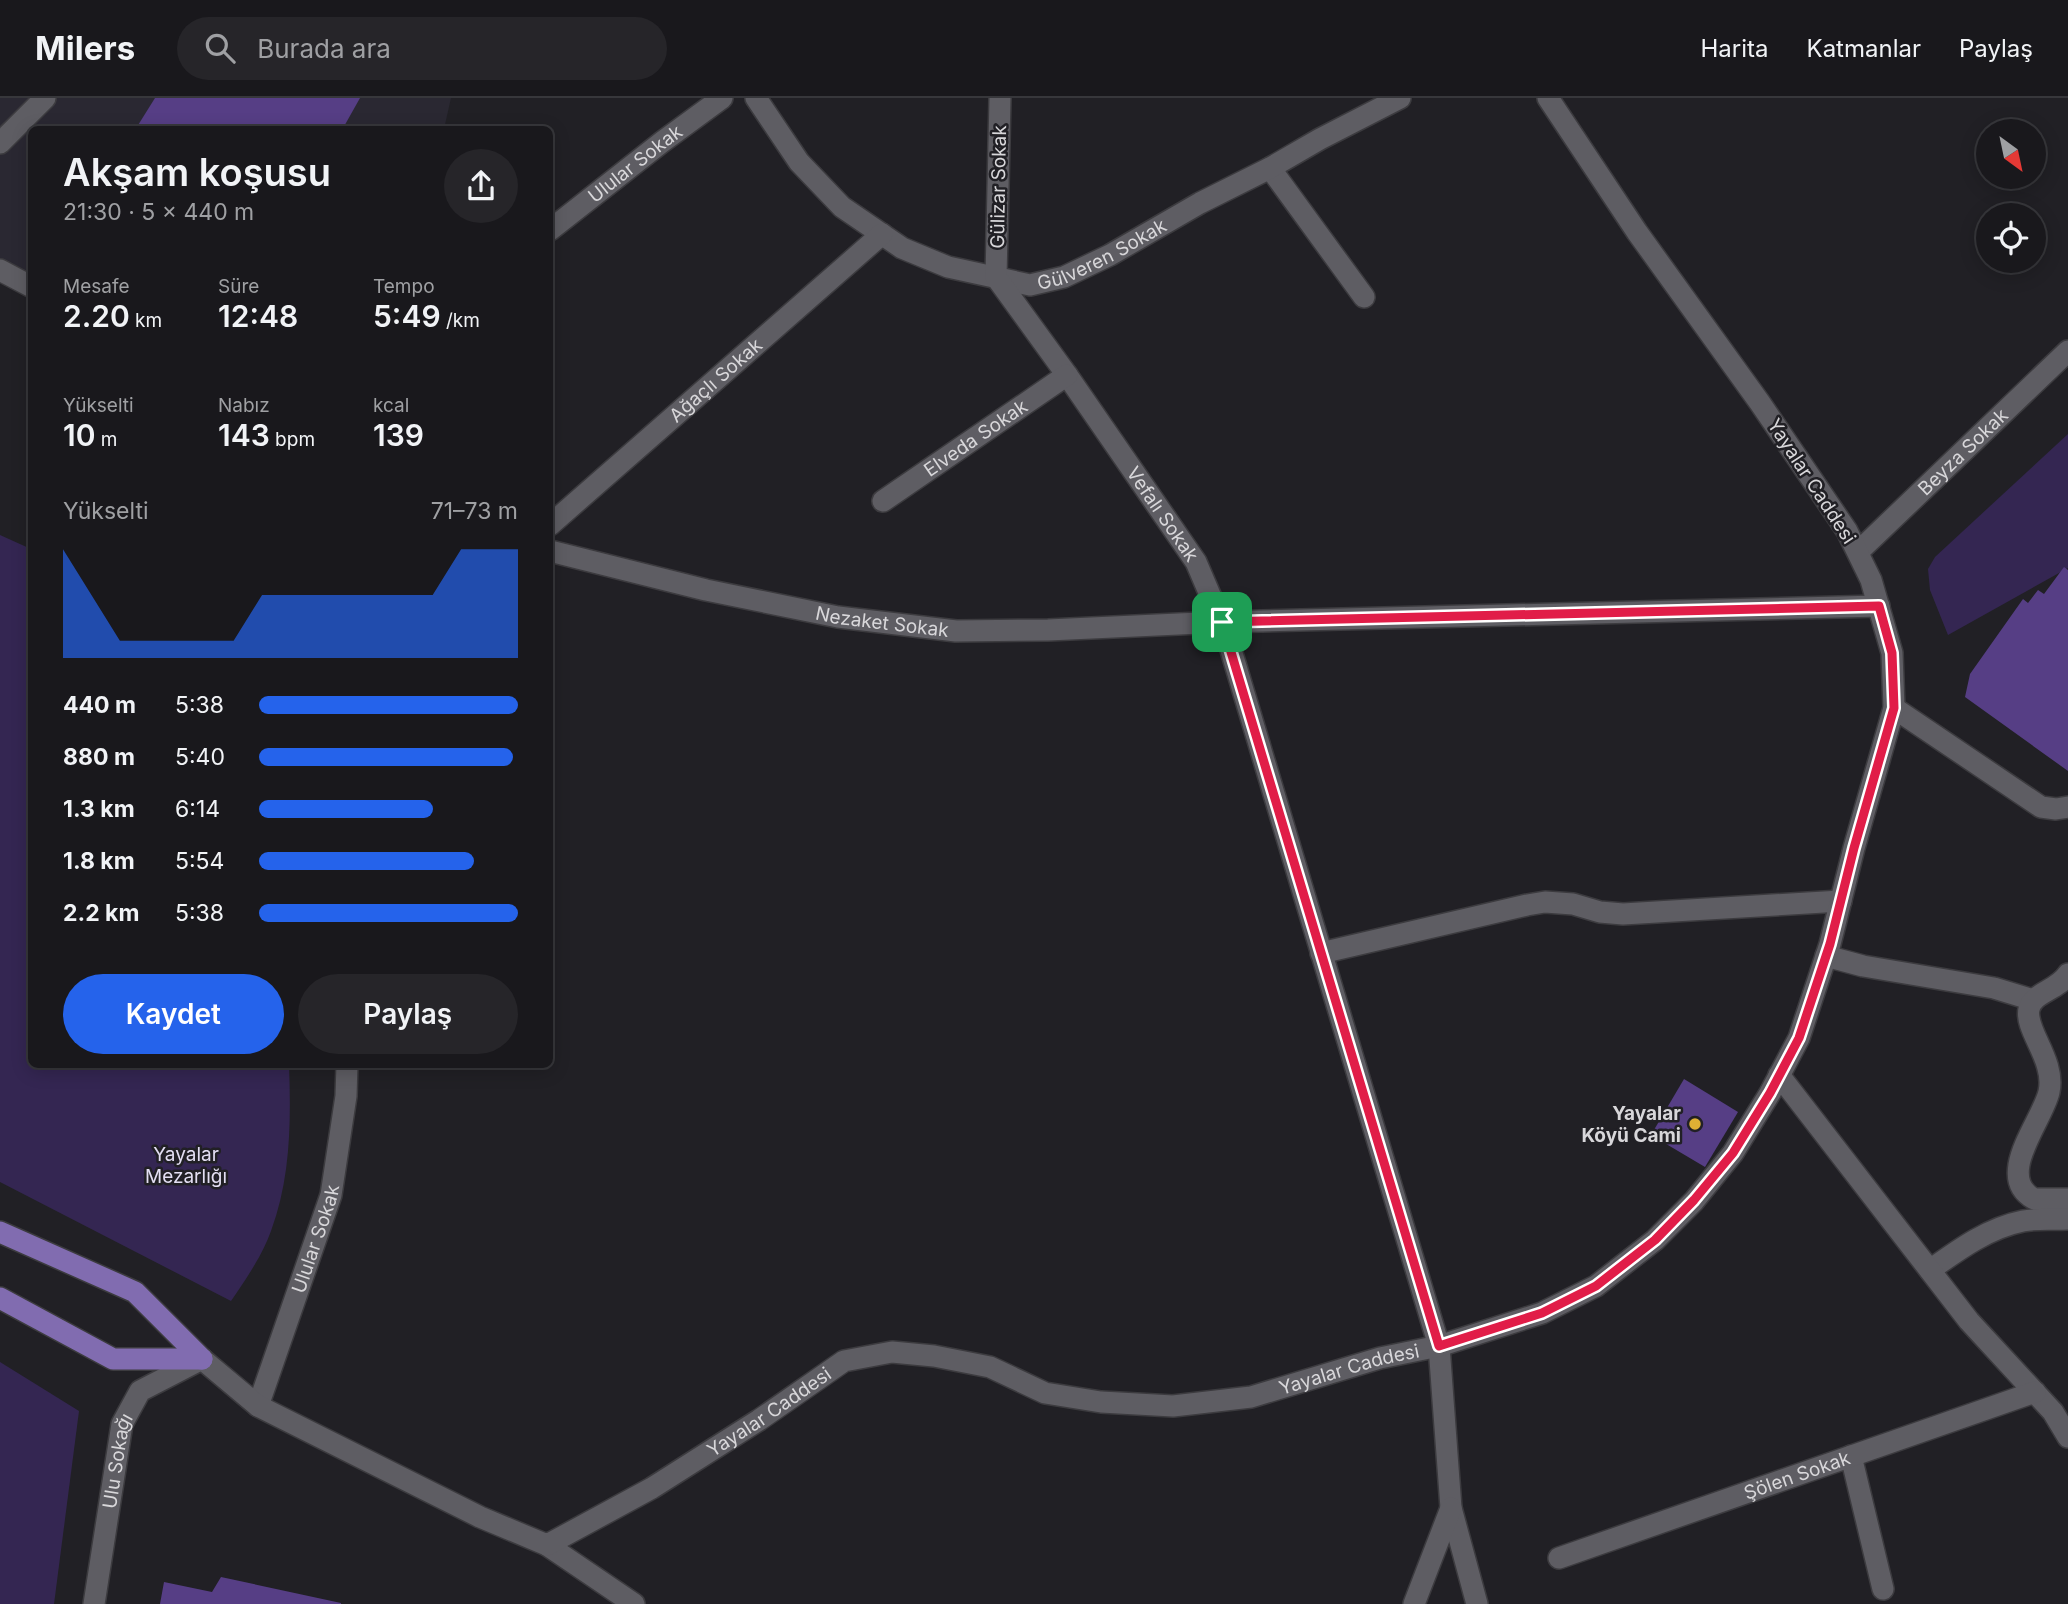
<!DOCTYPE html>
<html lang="tr">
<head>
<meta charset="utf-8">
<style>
  :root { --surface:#19181c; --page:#262529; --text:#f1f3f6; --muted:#9fa0a3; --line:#37373b; --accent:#2563eb }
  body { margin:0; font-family:Inter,sans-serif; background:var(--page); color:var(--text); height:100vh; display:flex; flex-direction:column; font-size:26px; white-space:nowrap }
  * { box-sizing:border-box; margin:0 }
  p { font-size:23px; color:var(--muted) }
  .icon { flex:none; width:38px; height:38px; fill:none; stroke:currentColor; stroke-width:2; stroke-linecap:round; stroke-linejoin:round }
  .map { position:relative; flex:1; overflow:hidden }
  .panel { position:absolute; left:28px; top:28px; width:525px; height:942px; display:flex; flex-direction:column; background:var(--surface); border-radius:10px; box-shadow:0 4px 18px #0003,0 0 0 2px var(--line) }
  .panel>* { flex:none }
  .needle { width:46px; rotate:147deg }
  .controls { position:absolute; left:1976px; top:21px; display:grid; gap:14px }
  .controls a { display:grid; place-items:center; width:70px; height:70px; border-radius:50%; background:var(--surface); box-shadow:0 4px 18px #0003,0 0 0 2px var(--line); font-size:35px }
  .pin { position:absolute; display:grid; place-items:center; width:60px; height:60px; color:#fff; margin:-30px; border-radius:14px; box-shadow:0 4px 10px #0006 }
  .round { display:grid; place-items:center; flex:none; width:74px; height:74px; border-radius:37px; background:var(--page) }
  .headline { display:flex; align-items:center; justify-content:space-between; height:119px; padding:0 35px }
  h1 { font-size:38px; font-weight:600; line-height:52px }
  .stats { display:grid; grid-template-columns:repeat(3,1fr); gap:10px; height:119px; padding:7px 35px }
  .stats div { display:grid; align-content:center }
  .stats b { font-size:30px; font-weight:600 }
  .stats small { font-size:19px; font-weight:400 }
  .stats p { font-size:19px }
  .chart { height:196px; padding:14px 35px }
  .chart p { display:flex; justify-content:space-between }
  .chart svg { width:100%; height:126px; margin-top:7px; fill:var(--accent); opacity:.7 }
  .button { display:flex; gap:14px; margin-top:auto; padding:14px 35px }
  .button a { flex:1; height:80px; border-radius:42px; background:var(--accent); color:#fff; font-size:28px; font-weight:600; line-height:80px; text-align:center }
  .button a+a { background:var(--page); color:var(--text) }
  ul { padding:0 35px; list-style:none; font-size:23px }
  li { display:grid; grid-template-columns:112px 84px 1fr; align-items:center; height:52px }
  li i { height:18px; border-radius:9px; background:var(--accent) }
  header { display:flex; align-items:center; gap:42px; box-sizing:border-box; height:98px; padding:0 35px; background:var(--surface); border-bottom:2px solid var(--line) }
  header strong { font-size:33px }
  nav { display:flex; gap:38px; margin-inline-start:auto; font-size:24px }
  .search { width:490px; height:63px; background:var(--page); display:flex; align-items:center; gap:18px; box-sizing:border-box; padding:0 24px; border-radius:38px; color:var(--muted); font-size:26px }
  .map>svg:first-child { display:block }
  .built { fill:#2a2832 }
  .green { fill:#342652 }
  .building { fill:#563e85 }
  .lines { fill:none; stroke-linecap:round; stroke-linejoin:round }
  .service-casing { stroke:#3c3b3f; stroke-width:24 }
  .minor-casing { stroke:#3c3b3f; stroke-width:24 }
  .tertiary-casing { stroke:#3c3b3f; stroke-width:24 }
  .primary-casing { stroke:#3c3b3f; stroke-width:24 }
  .service { stroke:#5e5d63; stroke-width:21 }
  .minor { stroke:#5e5d63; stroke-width:21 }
  .tertiary { stroke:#5e5d63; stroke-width:21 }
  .primary { stroke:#816cb0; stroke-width:21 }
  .route-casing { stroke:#fff; stroke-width:14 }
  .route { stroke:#e11d48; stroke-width:9 }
  .poi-dot { fill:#dfb034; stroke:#212025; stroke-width:2.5 }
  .labels { text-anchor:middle; stroke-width:5; stroke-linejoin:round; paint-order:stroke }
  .street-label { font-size:19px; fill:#d8d7da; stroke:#212025 }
  .poi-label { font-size:19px; font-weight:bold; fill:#d8d7da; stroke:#212025; text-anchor:end }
  .park-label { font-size:19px; fill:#e3def3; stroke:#212025 }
</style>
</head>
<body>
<header>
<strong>Milers</strong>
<div class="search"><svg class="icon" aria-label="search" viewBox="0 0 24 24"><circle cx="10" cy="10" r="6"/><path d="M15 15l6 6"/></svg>Burada ara</div>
<nav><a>Harita</a><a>Katmanlar</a><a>Paylaş</a></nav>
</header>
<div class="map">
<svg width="2068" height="1506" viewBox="0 0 2068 1506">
  <rect width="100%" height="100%" fill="#212025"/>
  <path class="built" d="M0 0H451L444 31 32 32 31 181 0 167Z"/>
  <g class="green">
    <path d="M2068 336V470L1948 537 1930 492 1928 471 1935 459Z"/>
    <path d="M0 437 31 451 32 966H289C291 1022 291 1079 271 1133 262 1158 246 1181 231 1203L0 1084Z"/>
    <path d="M0 1264 79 1313 54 1506H0Z"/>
  </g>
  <g class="building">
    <path d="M155 0H360L342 32H135Z"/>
    <path d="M2064 469 2068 472V673L1965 599 1970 576 2023 501 2028 505 2038 492 2044 496Z"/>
    <path d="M1684 981 1738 1014 1705 1069 1651 1037Z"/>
    <path d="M221 1479 341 1505V1506H160L164 1484 212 1494Z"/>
  </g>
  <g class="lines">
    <g class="service-casing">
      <g id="service">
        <path d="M0 45 45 0"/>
        <path d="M1270 70 1364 199"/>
        <path d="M1894 610 2041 709 2056 711 2068 709"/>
        <path d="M1826 858 1863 868 1994 890 2033 902"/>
        <path d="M2068 876C2057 893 2033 894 2029 911 2024 932 2056 962 2049 994 2042 1024 1994 1078 2034 1101H2068"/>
        <path d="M1930 1172C1958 1152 1988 1130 2023 1123 2037 1120 2054 1122 2068 1121"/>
      </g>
    </g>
    <g class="minor-casing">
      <g id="minor">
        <path id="s1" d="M756 0 799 64 842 109 902 150 948 169 1030 187 1064 179 1110 157 1200 105 1270 70 1320 41 1400 0"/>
        <path id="s2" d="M1000 0 996 179 1067 277 1196 464 1225 532 1439 1248 1451 1410 1477 1506"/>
        <path id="s3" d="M550 132 662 44 722 0"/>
        <path d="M0 172 32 189"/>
        <path id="s4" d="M883 403 1067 277"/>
        <path id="s5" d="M550 427 882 136"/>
        <path id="s6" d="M550 453 706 492 838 519 956 533 1048 532 1222 524 1879 508"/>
        <path id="s7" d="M1858 454 2068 253"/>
        <path d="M1321 855 1527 807 1545 804 1573 806 1600 814 1623 816 1841 803"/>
        <path d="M1779 977 1969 1223 2053 1314 2068 1339"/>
        <path id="s8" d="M258 1308 331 1097 346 998 347 966"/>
        <path d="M1851 1358 1883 1491"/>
        <path d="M547 1447 634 1506"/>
        <path id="s9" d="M1559 1460 2035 1294"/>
        <path id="s10" d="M94 1506 122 1326 140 1293 202 1261"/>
        <path d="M1414 1506 1451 1410"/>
      </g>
    </g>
    <g class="tertiary-casing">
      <g id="tertiary">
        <path id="s11" d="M202 1261 258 1308 480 1419 547 1447 652 1390 759 1322 844 1263 892 1254 934 1258 990 1269 1045 1295 1101 1304 1173 1308 1251 1299 1380 1260 1439 1248 1542 1215 1596 1188 1655 1142 1694 1103 1733 1055 1770 995 1799 940 1830 846 1854 750 1894 610 1892 555 1871 482 1847 433 1760 305 1637 134 1548 0"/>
      </g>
    </g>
    <g class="primary-casing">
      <g id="primary">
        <path d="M0 1134 135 1194 202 1261"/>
        <path d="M0 1200 113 1261H202"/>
      </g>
    </g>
    <use href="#service" class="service"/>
    <use href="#minor" class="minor"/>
    <use href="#tertiary" class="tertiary"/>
    <use href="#primary" class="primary"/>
  </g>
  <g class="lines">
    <g class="route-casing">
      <path id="route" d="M1879 508 1892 555 1894 610 1854 750 1830 846 1799 940 1770 995 1733 1055 1694 1102 1655 1142 1596 1188 1542 1215 1439 1248 1222 524Z"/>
    </g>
    <use href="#route" class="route"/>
  </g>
  <circle class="poi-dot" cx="1695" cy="1026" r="7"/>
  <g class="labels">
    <g class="street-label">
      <text dy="7" stroke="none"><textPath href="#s3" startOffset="108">Ulular Sokak</textPath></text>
      <text transform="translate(998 89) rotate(-89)" y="7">Gülizar Sokak</text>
      <text dy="7" stroke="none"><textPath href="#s1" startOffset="424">Gülveren Sokak</textPath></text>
      <text dy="7" stroke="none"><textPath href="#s5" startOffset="220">Ağaçlı Sokak</textPath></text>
      <text dy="7" stroke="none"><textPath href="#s4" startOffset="112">Elveda Sokak</textPath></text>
      <text dy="7" stroke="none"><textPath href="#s7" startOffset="145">Beyza Sokak</textPath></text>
      <text transform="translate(1812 383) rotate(57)" y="7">Yayalar Caddesi</text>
      <text dy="7" stroke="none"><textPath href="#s2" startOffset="469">Vefalı Sokak</textPath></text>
      <text dy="7" stroke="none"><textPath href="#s6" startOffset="340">Nezaket Sokak</textPath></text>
      <text dy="7" stroke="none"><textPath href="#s8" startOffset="177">Ulular Sokak</textPath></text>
      <text dy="7" stroke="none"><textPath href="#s11" startOffset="1262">Yayalar Caddesi</textPath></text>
      <text dy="7" stroke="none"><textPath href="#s11" startOffset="653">Yayalar Caddesi</textPath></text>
      <text dy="7" stroke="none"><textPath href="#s10" startOffset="145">Ulu Sokağı</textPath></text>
      <text dy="7" stroke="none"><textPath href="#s9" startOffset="252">Şölen Sokak</textPath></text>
    </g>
    <g class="poi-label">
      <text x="1681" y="1022">Yayalar<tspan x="1681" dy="22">Köyü Cami</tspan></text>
    </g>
    <g class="park-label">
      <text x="186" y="1063">Yayalar<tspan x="186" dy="22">Mezarlığı</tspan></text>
    </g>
  </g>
</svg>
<div class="controls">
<a><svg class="needle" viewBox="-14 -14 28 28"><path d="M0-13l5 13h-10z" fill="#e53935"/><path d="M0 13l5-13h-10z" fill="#9fa0a3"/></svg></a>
<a><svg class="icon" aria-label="locate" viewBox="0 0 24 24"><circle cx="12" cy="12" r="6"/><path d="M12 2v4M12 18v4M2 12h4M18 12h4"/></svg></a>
</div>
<div class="pin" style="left:1222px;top:524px;background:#1e9e55"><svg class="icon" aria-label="arrive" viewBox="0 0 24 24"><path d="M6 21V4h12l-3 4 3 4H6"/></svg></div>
<section class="panel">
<div class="headline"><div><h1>Akşam koşusu</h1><p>21:30 · 5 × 440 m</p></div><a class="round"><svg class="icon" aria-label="share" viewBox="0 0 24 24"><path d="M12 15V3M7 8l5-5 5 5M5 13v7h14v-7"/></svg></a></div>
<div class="stats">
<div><p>Mesafe</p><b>2.20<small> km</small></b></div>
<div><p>Süre</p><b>12:48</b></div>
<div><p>Tempo</p><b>5:49<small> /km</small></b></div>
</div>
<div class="stats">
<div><p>Yükselti</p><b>10<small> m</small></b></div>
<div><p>Nabız</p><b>143<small> bpm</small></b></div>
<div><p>kcal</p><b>139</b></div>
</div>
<div class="chart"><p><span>Yükselti</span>71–73 m</p>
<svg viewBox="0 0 160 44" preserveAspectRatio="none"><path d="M0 44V6L10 22L20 38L30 38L40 38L50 38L60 38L70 22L80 22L90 22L100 22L110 22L120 22L130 22L140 6L150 6L160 6V44z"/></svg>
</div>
<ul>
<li><b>440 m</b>5:38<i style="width:100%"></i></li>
<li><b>880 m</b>5:40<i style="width:98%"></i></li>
<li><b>1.3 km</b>6:14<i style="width:67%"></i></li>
<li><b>1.8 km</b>5:54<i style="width:83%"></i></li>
<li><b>2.2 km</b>5:38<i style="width:100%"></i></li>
</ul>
<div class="button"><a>Kaydet</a><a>Paylaş</a></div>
</section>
</div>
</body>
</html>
